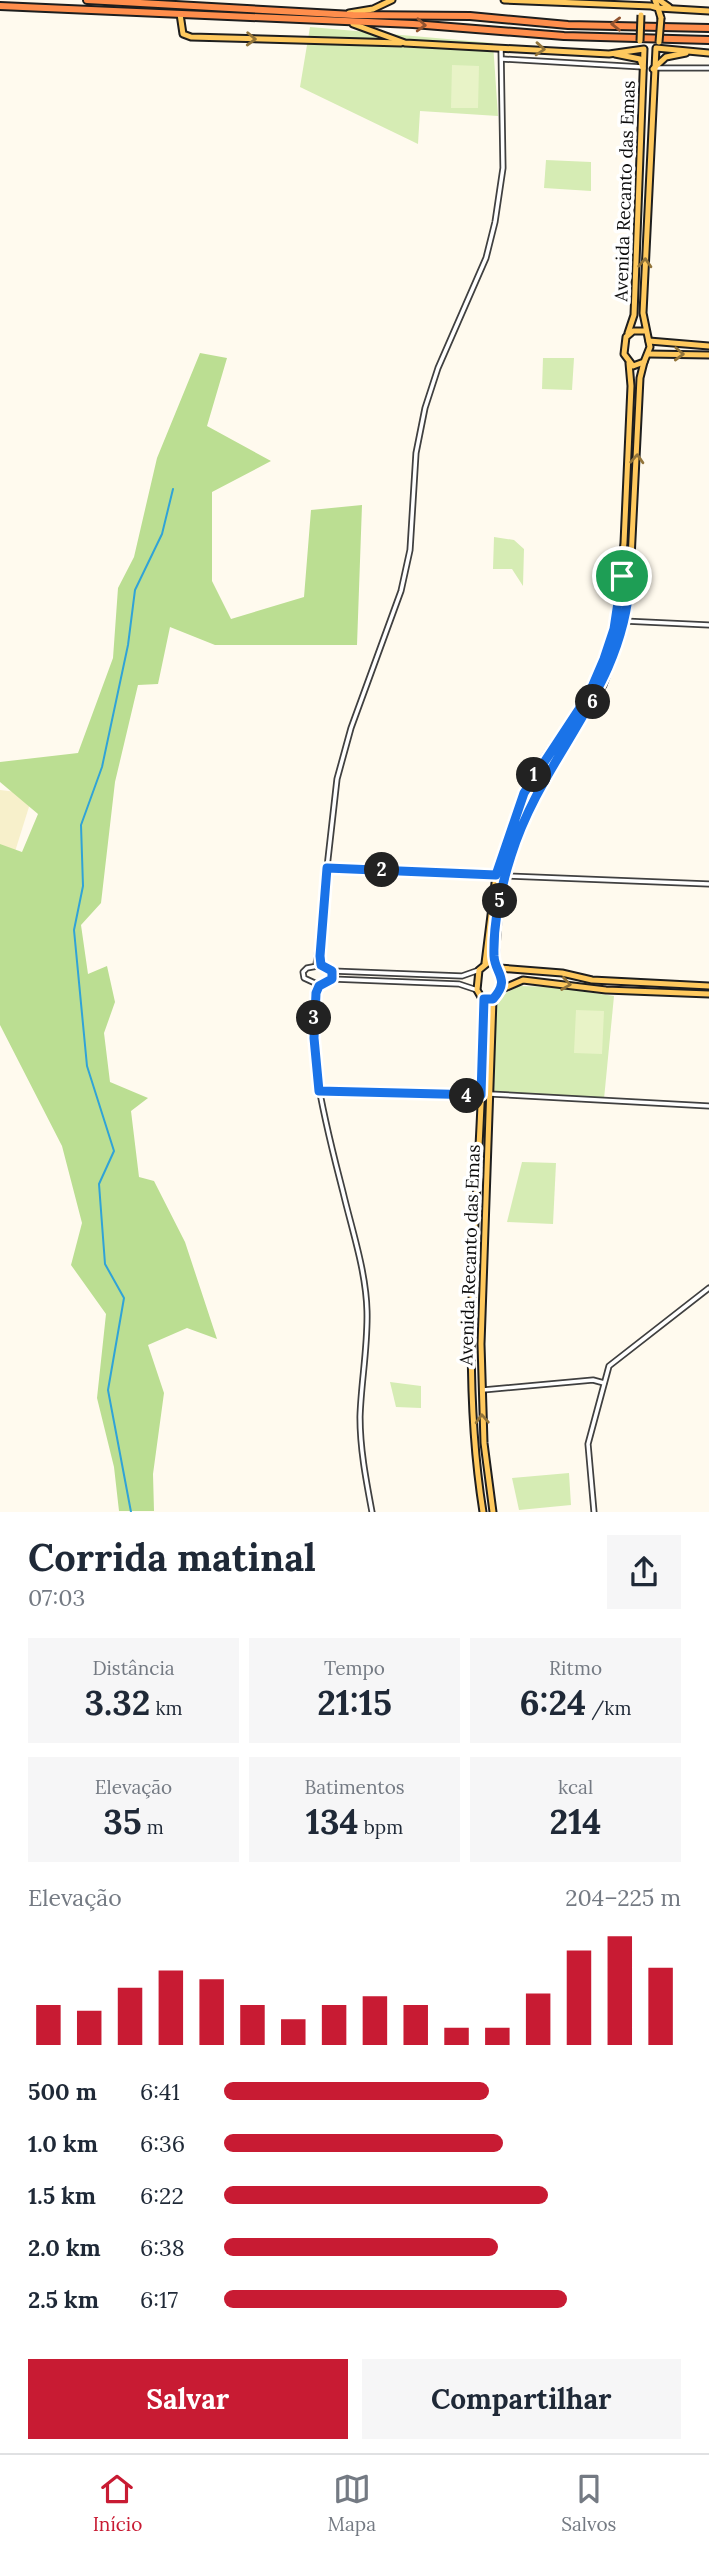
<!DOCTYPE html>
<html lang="pt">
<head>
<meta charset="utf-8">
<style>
  :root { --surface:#fff; --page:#f6f6f7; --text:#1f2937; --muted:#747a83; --line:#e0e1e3; --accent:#c81b33 }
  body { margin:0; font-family:Lora,serif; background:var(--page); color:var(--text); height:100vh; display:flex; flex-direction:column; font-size:26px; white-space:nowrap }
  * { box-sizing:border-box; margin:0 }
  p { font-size:23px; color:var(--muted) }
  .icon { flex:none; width:38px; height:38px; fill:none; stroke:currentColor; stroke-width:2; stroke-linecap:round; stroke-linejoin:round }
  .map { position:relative; height:1512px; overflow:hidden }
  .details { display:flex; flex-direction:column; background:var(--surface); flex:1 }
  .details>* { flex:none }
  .pin { position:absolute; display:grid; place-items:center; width:60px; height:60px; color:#fff; margin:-30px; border:4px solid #fff; border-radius:50%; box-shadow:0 2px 7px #0007 }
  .km { position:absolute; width:35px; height:35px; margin:-18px; border-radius:50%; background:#222; color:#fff; font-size:19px; line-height:35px; text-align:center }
  .round { display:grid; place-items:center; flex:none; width:74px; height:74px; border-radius:0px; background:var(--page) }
  .headline { display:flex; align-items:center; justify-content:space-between; height:119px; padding:0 28px }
  h1 { font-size:38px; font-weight:700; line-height:52px }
  .figures { display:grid; grid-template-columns:repeat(3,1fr); gap:10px; height:119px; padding:7px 28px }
  .figures div { display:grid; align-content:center; border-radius:0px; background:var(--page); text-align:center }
  .figures b { font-size:35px; font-weight:700 }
  .figures small { font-size:19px; font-weight:400 }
  .figures p { font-size:19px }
  .chart { height:196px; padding:14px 28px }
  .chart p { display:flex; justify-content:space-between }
  .chart svg { width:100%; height:126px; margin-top:7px; stroke:var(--accent); stroke-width:6 }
  .action { display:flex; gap:14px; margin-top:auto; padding:14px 28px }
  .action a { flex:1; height:80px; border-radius:0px; background:var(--accent); color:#fff; font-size:28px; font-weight:700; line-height:80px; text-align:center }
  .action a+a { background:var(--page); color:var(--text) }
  ul { padding:0 28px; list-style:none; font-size:23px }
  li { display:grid; grid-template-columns:112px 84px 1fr; align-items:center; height:52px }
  li i { height:18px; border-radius:9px; background:var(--accent) }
  .tabs { display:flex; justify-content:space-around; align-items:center; height:98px; border-top:2px solid var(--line); background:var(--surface); font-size:19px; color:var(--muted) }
  .tabs a { display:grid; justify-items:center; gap:4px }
  .tabs .selected { color:var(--accent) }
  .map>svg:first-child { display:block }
  .farmland { fill:#f7f0cb }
  .green { fill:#d6ecb4 }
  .forest { fill:#bbde92 }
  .pitch { fill:#e8f3c7 }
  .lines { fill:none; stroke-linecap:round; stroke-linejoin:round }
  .stream { stroke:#30a3d7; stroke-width:2 }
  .minor-casing { stroke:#404040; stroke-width:7 }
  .major-casing { stroke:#1e1e1e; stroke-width:9 }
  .highway-casing { stroke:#1e1e1e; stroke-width:10 }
  .minor { stroke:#fff; stroke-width:3.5 }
  .major { stroke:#ffc95e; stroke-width:5 }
  .highway { stroke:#ff8e4c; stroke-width:6 }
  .major-bridge-casing { stroke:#1e1e1e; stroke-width:9; stroke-linecap:butt }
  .major-bridge { stroke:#ffc95e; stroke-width:5 }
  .oneway { stroke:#925430 }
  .oneway2 { stroke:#92743a }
  .route-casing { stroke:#fff; stroke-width:14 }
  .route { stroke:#1a73e8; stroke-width:9 }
  .labels { text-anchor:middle; stroke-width:7; stroke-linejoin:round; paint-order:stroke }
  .street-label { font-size:18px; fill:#0d0d0d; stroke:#fff }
</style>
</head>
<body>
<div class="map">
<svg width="709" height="1512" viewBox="0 0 709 1512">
  <rect width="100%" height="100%" fill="#fffaee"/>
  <path class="farmland" d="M0 790 33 794 13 858 0 854Z"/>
  <g class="green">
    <path d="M310 27 493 43 498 116 420 111 418 144 300 87Z"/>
    <path d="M546 160 591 162V191L544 188Z"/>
    <path d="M543 358H574L572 390 542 389Z"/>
    <path d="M494 537 514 540 524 549 523 586 512 569H493Z"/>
    <path d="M519 986 554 987 614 996 604 1099 494 1095 496 1006 506 993Z"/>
    <path d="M522 1162 556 1163 553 1224 507 1222Z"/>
    <path d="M390 1382 421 1386V1408L396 1407Z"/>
    <path d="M569 1473 571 1505 519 1510 512 1478Z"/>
  </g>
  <path class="forest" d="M200 353 227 358 207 426 271 461 212 492V581L231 619 304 597 311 510 362 505 357 645H215L170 627 158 684 138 685 115 782 101 903 81 925 88 974 107 966 115 1002 104 1033 110 1082 148 1098 131 1111 139 1177 154 1181 185 1242 217 1339 187 1328 148 1345 164 1393 153 1474 154 1511H119L114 1467 97 1398 106 1314 71 1265 82 1223 62 1146 0 1025V844L22 852 38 814 0 782V762L78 753 113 658 118 588 134 557 157 458Z"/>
  <g class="pitch">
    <path d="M452 65 479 66 478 108H451Z"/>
    <path d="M576 1010 604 1011 602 1054 574 1053Z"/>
  </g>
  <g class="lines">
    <path class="stream" d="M131 1512 108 1390 124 1298 105 1264 99 1184 114 1151 87 1066 74 930 83 886 81 825 102 767 128 645 135 590 162 534 173 489"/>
    <g class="minor-casing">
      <g id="minor">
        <path d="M502 59 643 67"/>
        <path d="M655 68H709"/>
        <path d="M624 621 709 625"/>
        <path d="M327 868 496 875"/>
        <path d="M505 876 709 884"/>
        <path d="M316 965 337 779 351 728 401 591 410 550 416 453 425 408 438 368 486 258 495 222 503 168 501 48"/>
        <path d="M323 965 333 972 328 982 317 984 304 978 303 972 307 968Z"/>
        <path d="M332 971 462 976 479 970"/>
        <path d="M332 979 459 984 477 990"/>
        <path d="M321 984C295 1016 333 1152 343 1192 352 1230 366 1271 367 1311 368 1347 361 1382 360 1417 360 1449 366 1480 372 1512"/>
        <path d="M319 1091 481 1098"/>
        <path d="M490 1094 709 1106"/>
        <path d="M483 1390 593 1380 604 1383"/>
        <path d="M594 1512 588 1444 609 1366 709 1288"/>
      </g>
    </g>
    <g class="major-casing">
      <g id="major">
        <path d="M504 0 651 6 658 8 661 18"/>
        <path d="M655 0 658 8 709 11"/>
        <path d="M659 0 669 7"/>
        <path d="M349 13 373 9 392 0"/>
        <path d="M180 14 183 34 191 37 401 43"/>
        <path d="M353 24 405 43 609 54 644 49 634 315 628 333"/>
        <path d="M615 54 640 59 643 68"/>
        <path d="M653 69 666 57 686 53"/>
        <path d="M644 331H633L626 337 624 354 633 366 644 362 650 347 643 313 656 48 709 53"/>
        <path d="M649 341 709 346"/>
        <path d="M649 354 709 355"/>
        <path d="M490 961 499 968C502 981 502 993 491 1000L481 997 477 990 479 970Z"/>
        <path d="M485 963 496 875 513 822 539 766 588 694 614 629 624 543 631 386 629 363"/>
        <path d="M495 963 499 905 520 828 538 789 603 685 622 634 630 579 640 378 644 362"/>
        <path d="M499 968 562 973 592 980 709 986"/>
        <path d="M500 990 523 980 606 990 709 994"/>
        <path d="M483 1512C456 1342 484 1169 484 999"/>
        <path d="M493 1512 484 1443 481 1344 493 999"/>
      </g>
    </g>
    <g class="highway-casing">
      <g id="highway">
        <path d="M87 0 353 15 470 16 568 25 709 28"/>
        <path d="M0 6 413 24 564 36 709 40"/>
      </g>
    </g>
    <use href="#minor" class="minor"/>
    <use href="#major" class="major"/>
    <use href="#highway" class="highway"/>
    <g class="major-bridge-casing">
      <g id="major-bridge">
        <path d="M640 41 641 15"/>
        <path d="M659 42 661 18"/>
      </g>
    </g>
    <use href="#major-bridge" class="major-bridge"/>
  </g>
  <defs><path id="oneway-chevron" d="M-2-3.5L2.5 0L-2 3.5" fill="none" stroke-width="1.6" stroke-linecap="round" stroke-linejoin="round" transform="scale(1.75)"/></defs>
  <g class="oneway">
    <use href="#oneway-chevron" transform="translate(616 24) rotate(-179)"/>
    <use href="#oneway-chevron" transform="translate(421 25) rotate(3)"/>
  </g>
  <g class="oneway2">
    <use href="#oneway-chevron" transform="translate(251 39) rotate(2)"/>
    <use href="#oneway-chevron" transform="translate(540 49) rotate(4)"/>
    <use href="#oneway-chevron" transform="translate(645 263) rotate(-87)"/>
    <use href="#oneway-chevron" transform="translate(679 354) rotate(2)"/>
    <use href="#oneway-chevron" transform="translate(637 459) rotate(-87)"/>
    <use href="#oneway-chevron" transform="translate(566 984) rotate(8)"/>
    <use href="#oneway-chevron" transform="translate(482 1419) rotate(-93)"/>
  </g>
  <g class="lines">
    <g class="route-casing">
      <path id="route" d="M626 575 630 579C623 692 543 753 511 856 501 887 493 923 494 956 495 974 511 979 493 999H484L481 1095 319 1091 314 1038 316 993 319 986 332 979V971L321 965 320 956 327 868 496 875 524 793 589 694 604 659 614 629 622 576Z"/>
    </g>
    <use href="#route" class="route"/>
  </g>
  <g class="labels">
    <g class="street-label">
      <text transform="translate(625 191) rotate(-88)" y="6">Avenida Recanto das Emas</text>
      <text transform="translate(470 1255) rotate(-88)" y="6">Avenida Recanto das Emas</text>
    </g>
  </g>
</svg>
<div class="pin" style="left:622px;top:576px;background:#1e9e55"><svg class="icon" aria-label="arrive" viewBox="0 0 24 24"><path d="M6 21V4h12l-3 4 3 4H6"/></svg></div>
<b class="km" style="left:534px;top:775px">1</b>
<b class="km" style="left:382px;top:870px">2</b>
<b class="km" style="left:314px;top:1018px">3</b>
<b class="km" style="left:467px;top:1096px">4</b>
<b class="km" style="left:500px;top:901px">5</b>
<b class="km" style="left:593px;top:702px">6</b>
</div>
<section class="details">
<div class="headline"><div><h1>Corrida matinal</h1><p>07:03</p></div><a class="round"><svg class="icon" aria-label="share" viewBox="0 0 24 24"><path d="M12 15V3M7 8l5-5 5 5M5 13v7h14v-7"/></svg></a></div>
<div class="figures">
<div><p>Distância</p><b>3.32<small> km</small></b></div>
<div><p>Tempo</p><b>21:15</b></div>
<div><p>Ritmo</p><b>6:24<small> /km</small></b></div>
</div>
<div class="figures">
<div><p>Elevação</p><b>35<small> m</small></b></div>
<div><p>Batimentos</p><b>134<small> bpm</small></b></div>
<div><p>kcal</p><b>214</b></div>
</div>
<div class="chart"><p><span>Elevação</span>204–225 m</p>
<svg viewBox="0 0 160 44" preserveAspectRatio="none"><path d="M5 44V30M15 44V32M25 44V24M35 44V18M45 44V21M55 44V30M65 44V35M75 44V30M85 44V27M95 44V30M105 44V38M115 44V38M125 44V26M135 44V11M145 44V6M155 44V17"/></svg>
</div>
<ul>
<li><b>500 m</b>6:41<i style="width:58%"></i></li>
<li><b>1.0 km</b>6:36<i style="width:61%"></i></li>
<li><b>1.5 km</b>6:22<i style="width:71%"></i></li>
<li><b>2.0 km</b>6:38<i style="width:60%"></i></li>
<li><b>2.5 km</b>6:17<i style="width:75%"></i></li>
</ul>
<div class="action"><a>Salvar</a><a>Compartilhar</a></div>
</section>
<nav class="tabs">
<a class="selected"><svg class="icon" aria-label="home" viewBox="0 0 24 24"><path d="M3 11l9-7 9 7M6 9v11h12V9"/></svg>Início</a>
<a><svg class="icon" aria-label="map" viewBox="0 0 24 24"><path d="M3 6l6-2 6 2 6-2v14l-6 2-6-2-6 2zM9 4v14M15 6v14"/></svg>Mapa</a>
<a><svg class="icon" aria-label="saved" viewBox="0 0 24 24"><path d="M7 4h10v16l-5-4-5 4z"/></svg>Salvos</a>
</nav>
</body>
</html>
